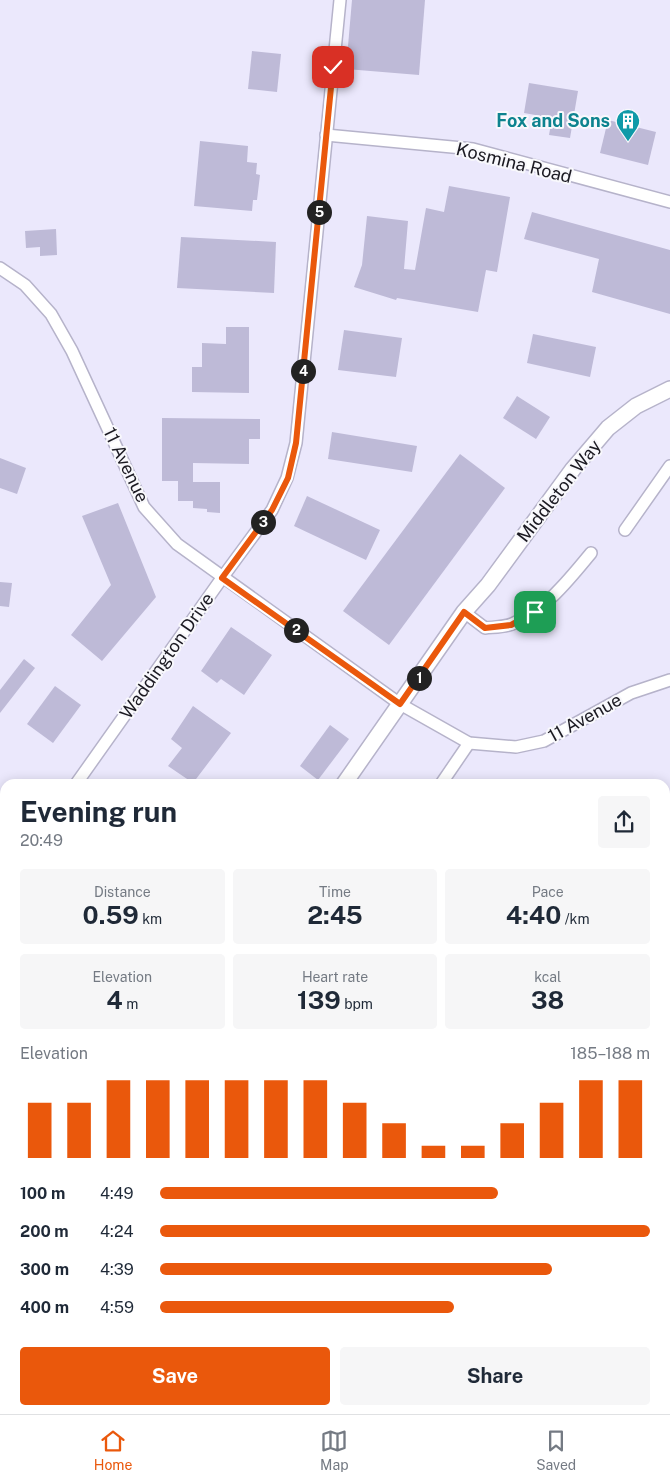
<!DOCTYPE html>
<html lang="en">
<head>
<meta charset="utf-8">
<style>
  :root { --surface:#fff; --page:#f6f6f7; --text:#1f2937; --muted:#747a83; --line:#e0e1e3; --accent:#ea580c }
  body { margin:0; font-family:"Public Sans",sans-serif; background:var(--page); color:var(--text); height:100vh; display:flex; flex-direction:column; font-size:19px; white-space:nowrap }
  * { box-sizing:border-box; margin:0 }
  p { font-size:16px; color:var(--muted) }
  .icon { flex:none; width:28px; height:28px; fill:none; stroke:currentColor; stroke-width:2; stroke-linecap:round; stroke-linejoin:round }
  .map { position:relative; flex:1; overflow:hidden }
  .panel { position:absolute; left:0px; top:779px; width:670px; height:636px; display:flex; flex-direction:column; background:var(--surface); border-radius:15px 15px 0 0; box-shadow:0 2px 12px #0003 }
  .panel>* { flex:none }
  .pin { position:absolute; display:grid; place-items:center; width:42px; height:42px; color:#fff; margin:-21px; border-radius:10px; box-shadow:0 2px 8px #0006 }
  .km { position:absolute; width:25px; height:25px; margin:-12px; border-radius:50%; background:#222; color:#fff; font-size:14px; line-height:25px; text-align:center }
  .round { display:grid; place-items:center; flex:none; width:52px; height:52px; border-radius:5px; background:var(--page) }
  .headline { display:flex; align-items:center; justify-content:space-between; height:85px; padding:0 20px }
  h1 { font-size:28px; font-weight:700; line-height:38px }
  .metrics { display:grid; grid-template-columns:repeat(3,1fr); gap:8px; height:85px; padding:5px 20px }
  .metrics div { display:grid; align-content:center; border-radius:5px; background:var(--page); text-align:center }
  .metrics b { font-size:25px; font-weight:700 }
  .metrics small { font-size:14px; font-weight:400 }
  .metrics p { font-size:14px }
  .chart { height:140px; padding:10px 20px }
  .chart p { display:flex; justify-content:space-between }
  .chart svg { width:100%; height:90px; margin-top:5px; stroke:var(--accent); stroke-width:6 }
  .primary-button { display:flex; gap:10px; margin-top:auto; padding:10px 20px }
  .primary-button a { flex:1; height:58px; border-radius:5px; background:var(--accent); color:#fff; font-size:20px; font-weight:700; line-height:58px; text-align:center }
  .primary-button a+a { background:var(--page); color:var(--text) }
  ul { padding:0 20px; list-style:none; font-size:16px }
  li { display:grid; grid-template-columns:80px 60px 1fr; align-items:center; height:38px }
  li i { height:12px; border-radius:6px; background:var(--accent) }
  .menu { display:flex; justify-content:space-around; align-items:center; height:70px; border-top:1px solid var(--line); background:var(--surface); font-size:14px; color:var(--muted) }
  .menu a { display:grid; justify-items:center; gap:2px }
  .menu .current { color:var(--accent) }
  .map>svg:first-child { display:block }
  .building { fill:#bebad7 }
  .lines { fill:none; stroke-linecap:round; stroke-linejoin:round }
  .minor-casing { stroke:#b6b3ca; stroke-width:14 }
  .tertiary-casing { stroke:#b6b3ca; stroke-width:18 }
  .path { stroke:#878593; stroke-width:2; stroke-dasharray:4 2.5; stroke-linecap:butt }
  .minor { stroke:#fff; stroke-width:11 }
  .tertiary { stroke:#fff; stroke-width:15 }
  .route-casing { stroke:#fff; stroke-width:10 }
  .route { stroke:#ea580c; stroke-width:6 }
  .labels { text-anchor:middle; stroke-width:4; stroke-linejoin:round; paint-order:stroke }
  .culture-label { font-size:18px; font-weight:bold; fill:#0d838f; stroke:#f8f8fc; text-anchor:end }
  .street-label { font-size:18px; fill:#1b1a22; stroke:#f8f8fc }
</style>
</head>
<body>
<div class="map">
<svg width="670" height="1414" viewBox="0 0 670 1414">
  <rect width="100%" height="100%" fill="#ebe8fc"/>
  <g class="building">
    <path d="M352 0H425L419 75 346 69Z"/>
    <path d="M252 51 281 54 277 92 248 89Z"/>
    <path d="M529 83 578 91 570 138 549 135 552 118 524 113Z"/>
    <path d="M608 120 656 132 648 165 600 153Z"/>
    <path d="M200 141 248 146 247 162 257 163 256 174 260 175 257 200H253L252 211 194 206Z"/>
    <path d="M449 186 510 197 497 272 486 270 478 312 397 298 396 300 354 287 362 265 367 216 408 221 404 269 415 270 426 208 444 212Z"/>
    <path d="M532 212 670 250V314L592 292 599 259 524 239Z"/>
    <path d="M56 229 57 255 40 256V247L26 248 25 231Z"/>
    <path d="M181 237 276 242 274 293 177 288Z"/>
    <path d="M226 327H249V393L192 392V367H202V343L226 344Z"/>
    <path d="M344 330 402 338 396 377 338 370Z"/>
    <path d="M533 334 596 347 590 377 527 363Z"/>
    <path d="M517 396 550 417 536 439 503 418Z"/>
    <path d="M162 418 260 419V439H249V464L193 463V482H220V513L207 512V509L193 508V501H178V481H162Z"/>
    <path d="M332 432 417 446 412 472 328 459Z"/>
    <path d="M460 454 505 488 389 645 343 611Z"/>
    <path d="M0 458 26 468 17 494 0 488Z"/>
    <path d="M307 496 380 530 366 560 294 526Z"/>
    <path d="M118 503 156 597 102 661 71 635 111 585 82 516Z"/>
    <path d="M0 582 12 583 9 607 0 606Z"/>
    <path d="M231 627 272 655 244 695 221 679 217 683 201 671Z"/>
    <path d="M24 659 35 668 0 713V690Z"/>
    <path d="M55 686 81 705 53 743 27 724Z"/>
    <path d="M193 706 231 733 193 783 168 766 182 748 171 739Z"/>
    <path d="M330 725 349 739 318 780 300 766Z"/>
  </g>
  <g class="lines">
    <g class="minor-casing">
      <g id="minor">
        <path d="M326 135 473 149 670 202"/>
        <path d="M0 268 25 285 51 314 72 351 144 507 177 544 400 704 469 743 516 747 544 741 631 693 670 680"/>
        <path d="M625 530 670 466"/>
        <path d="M464 612 485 628C494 627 505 627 512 624 546 609 568 581 591 553"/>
        <path d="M76 784 222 578 272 510 287 478 296 443 340 0"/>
        <path d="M441 784 469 743"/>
        <path d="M665 846 670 843"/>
        <path d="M665 1004H670"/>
        <path d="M665 1214 670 1208"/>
        <path d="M0 1271 5 1268"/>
        <path d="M344 1410 351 1414"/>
        <path d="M620 1410 622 1414"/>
        <path d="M0 1413 2 1414"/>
        <path d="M18 1414 23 1410"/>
        <path d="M265 1414 267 1410"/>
        <path d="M443 1414V1410"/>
        <path d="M583 1414 586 1410"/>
      </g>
    </g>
    <g class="tertiary-casing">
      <g id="tertiary">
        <path d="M344 784 464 612 488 585 573 469 608 428 636 406 670 389"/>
        <path d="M0 1164 5 1161"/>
      </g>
    </g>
    <path class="path" d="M665 924 670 920"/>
    <use href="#minor" class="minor"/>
    <use href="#tertiary" class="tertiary"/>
  </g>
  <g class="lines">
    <g class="route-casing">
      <path id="route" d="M333 67 296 443 288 478 272 510 222 578 400 704 464 612 485 628 511 625 535 612"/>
    </g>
    <use href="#route" class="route"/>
  </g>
  <defs>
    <g id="building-pin" transform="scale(1.25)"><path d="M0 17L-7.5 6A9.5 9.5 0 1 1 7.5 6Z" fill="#0f9aa8" stroke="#f8f8fc"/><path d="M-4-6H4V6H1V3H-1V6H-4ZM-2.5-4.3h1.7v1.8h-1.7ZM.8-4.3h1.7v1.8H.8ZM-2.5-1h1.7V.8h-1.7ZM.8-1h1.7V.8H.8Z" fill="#fff"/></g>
  </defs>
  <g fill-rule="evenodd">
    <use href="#building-pin" x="628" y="121"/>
  </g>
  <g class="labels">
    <g class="culture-label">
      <text x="610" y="127">Fox and Sons</text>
    </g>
    <g class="street-label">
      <text transform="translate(514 163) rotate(14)" y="6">Kosmina Road</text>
      <text transform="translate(126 465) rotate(64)" y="6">11 Avenue</text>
      <text transform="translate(559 491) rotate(-52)" y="6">Middleton Way</text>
      <text transform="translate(167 656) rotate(-55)" y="6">Waddington Drive</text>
      <text transform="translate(585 718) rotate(-29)" y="6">11 Avenue</text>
    </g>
  </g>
</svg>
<div class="pin" style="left:535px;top:612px;background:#1e9e55"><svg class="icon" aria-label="arrive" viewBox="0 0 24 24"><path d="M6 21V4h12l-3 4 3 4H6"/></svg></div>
<div class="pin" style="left:333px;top:67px;background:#d93025"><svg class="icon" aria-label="check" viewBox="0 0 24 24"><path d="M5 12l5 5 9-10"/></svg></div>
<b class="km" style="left:419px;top:678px">1</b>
<b class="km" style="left:296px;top:630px">2</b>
<b class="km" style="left:263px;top:522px">3</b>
<b class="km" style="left:303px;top:371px">4</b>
<b class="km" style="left:319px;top:212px">5</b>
<section class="panel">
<div class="headline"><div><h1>Evening run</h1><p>20:49</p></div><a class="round"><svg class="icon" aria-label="share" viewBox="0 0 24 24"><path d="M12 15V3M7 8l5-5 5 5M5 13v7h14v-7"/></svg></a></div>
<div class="metrics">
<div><p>Distance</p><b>0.59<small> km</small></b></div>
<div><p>Time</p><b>2:45</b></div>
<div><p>Pace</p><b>4:40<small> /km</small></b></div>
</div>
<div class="metrics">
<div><p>Elevation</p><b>4<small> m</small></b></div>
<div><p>Heart rate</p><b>139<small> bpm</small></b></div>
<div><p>kcal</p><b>38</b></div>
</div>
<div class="chart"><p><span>Elevation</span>185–188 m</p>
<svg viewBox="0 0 160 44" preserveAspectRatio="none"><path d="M5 44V17M15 44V17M25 44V6M35 44V6M45 44V6M55 44V6M65 44V6M75 44V6M85 44V17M95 44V27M105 44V38M115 44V38M125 44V27M135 44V17M145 44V6M155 44V6"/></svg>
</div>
<ul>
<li><b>100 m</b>4:49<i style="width:69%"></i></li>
<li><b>200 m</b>4:24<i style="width:100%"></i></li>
<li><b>300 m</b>4:39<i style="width:80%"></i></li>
<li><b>400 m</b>4:59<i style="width:60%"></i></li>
</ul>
<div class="primary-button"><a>Save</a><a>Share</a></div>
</section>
</div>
<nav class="menu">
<a class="current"><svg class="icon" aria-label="home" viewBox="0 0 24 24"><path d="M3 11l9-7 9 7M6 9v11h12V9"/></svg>Home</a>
<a><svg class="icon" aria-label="map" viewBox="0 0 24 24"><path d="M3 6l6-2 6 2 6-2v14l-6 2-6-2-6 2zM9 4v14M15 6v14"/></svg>Map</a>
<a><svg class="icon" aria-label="saved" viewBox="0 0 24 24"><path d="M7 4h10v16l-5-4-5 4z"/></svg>Saved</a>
</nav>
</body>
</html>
